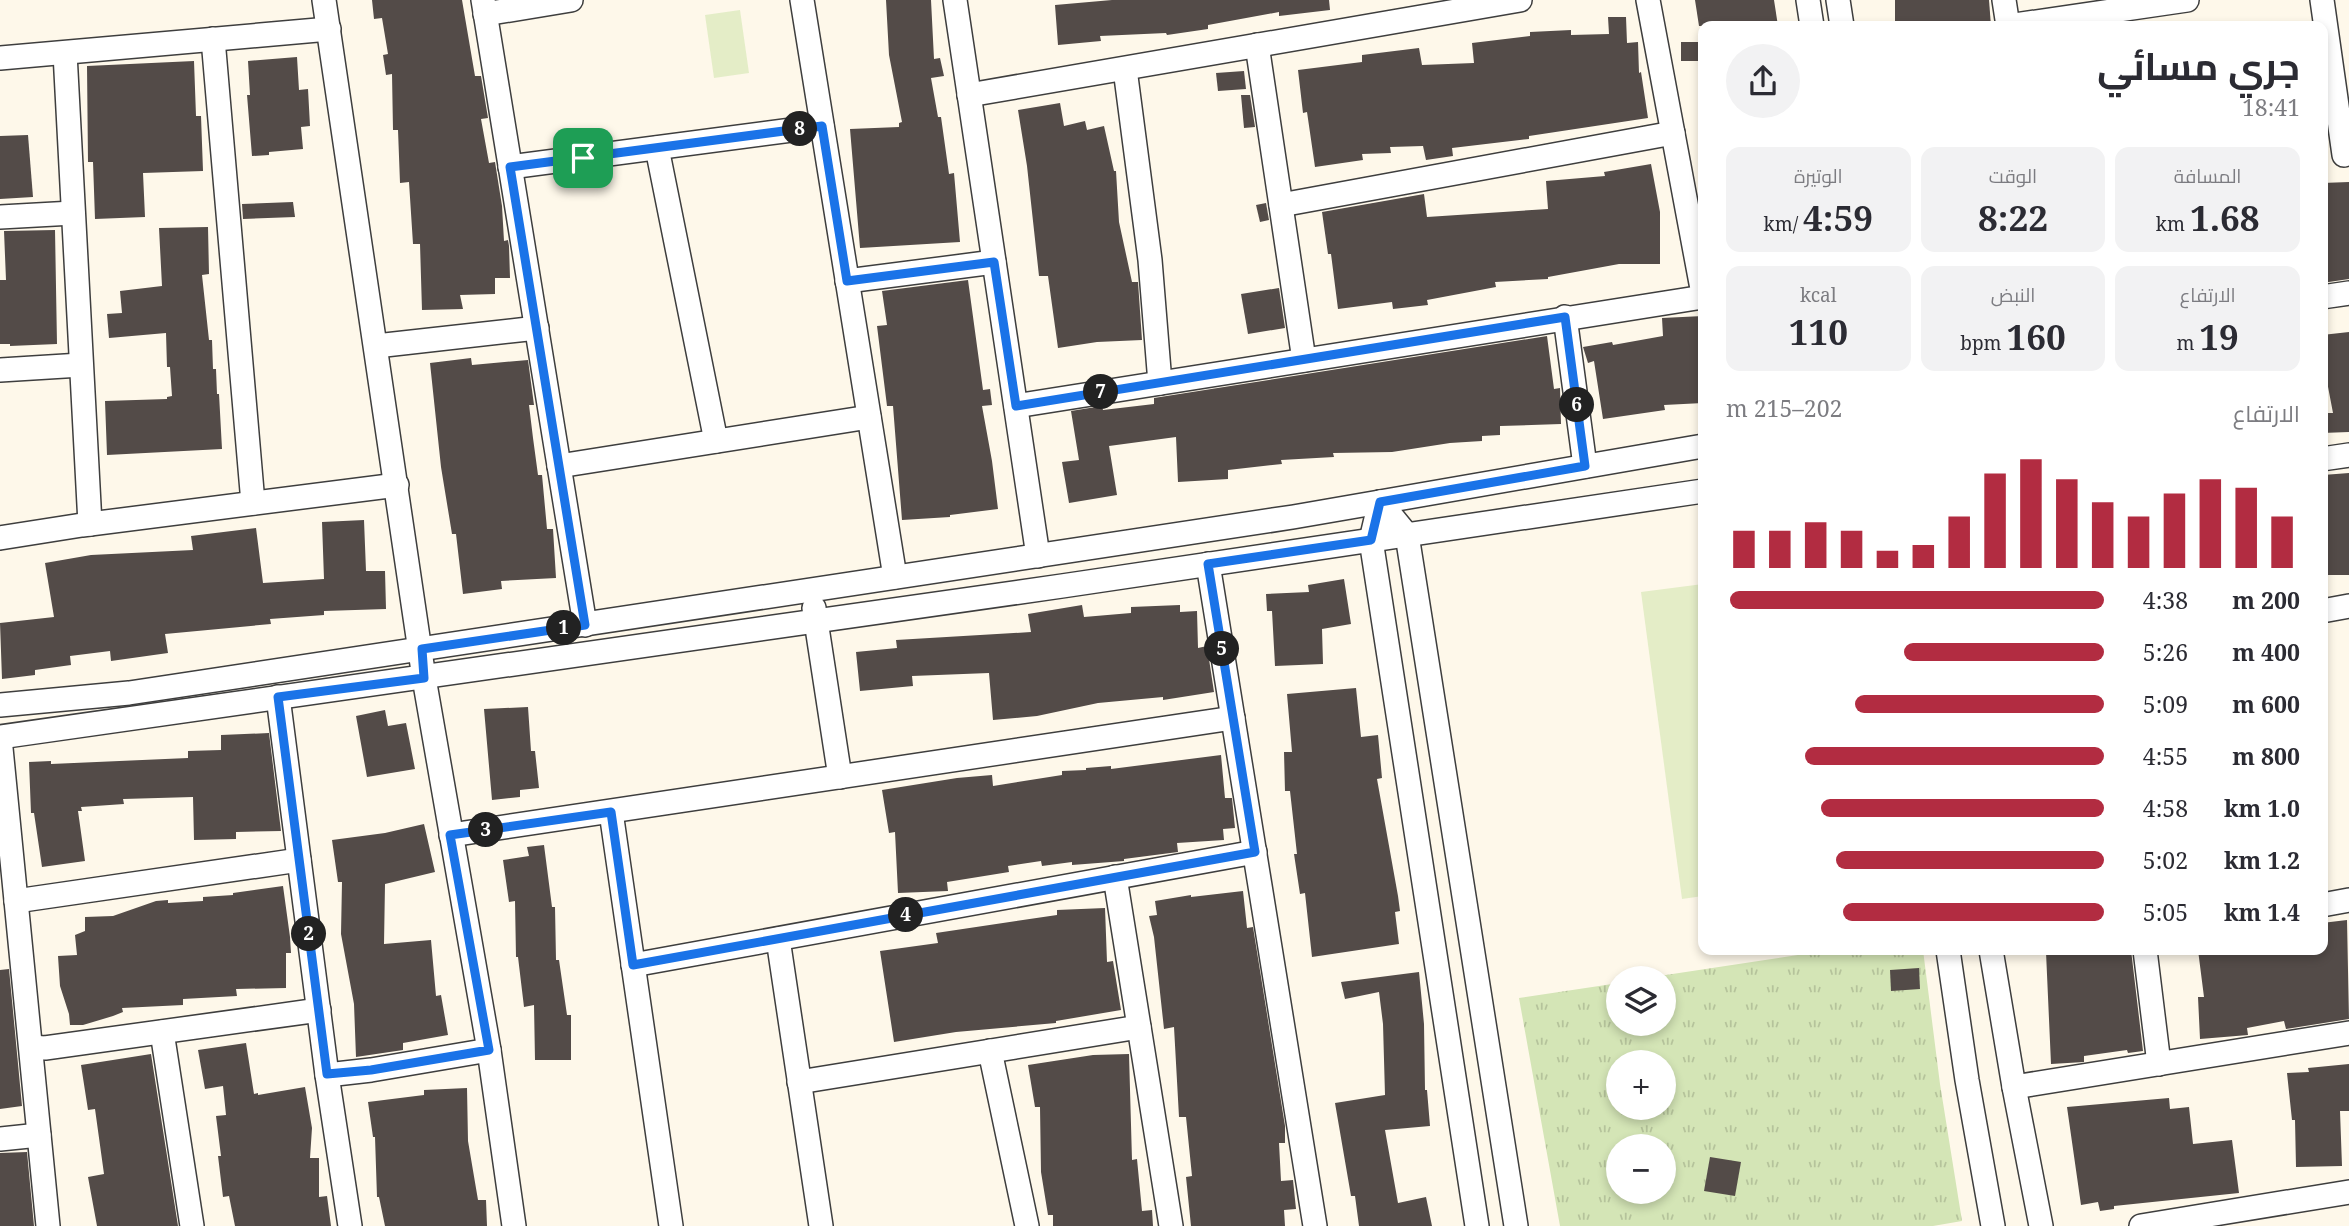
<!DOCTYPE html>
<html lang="ar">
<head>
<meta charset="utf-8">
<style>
  :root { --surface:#fff; --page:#f2f2f3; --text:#2b2b33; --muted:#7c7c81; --accent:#b22c41 }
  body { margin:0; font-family:"Noto Serif",Cairo,serif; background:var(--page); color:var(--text); direction:rtl; height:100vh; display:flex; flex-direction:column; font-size:26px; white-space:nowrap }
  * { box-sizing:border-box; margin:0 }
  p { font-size:23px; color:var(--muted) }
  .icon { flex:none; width:38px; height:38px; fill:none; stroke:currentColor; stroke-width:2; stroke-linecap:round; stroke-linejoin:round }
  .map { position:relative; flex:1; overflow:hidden; direction:ltr }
  .details { position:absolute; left:1698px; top:21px; width:630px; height:934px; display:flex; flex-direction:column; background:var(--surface); border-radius:14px; box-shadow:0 4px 10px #0003; direction:rtl }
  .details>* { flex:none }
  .controls { position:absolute; left:1606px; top:966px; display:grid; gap:14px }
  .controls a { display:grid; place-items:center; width:70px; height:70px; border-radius:50%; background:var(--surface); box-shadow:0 4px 10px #0003; font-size:35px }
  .pin { position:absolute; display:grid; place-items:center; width:60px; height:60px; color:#fff; margin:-30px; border-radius:14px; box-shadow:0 4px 10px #0006 }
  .km { position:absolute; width:35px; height:35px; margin:-18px; border-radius:50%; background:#222; color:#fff; font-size:19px; line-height:35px; text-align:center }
  .round { display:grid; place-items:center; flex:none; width:74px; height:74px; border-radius:37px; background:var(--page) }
  .head { display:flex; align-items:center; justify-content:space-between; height:119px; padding:0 28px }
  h1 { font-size:38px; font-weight:700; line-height:52px }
  .stats { display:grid; grid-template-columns:repeat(3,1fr); gap:10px; height:119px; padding:7px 28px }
  .stats div { display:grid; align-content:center; border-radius:14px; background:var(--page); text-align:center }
  .stats b { font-size:35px; font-weight:700 }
  .stats small { font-size:19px; font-weight:400 }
  .stats p { font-size:19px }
  .chart { height:196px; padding:14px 28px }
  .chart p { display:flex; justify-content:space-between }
  .chart svg { width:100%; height:126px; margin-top:7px; stroke:var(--accent); stroke-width:6 }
  ul { padding:0 28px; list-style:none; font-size:23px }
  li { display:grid; grid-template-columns:112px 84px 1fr; align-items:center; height:52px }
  li i { height:18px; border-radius:9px; background:var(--accent) }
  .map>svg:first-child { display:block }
  .park { fill:url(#park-tufts); fill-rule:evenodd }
  .pitch { fill:#e4edc7 }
  .building { fill:#534b48 }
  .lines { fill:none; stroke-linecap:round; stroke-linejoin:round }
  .minor-casing { stroke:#3e3e3e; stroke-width:26 }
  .minor { stroke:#fff; stroke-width:23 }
  .route-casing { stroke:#fff; stroke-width:14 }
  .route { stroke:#1a73e8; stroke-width:9 }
</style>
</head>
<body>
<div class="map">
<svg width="2349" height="1226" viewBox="0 0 2349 1226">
  <defs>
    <pattern id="park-tufts" width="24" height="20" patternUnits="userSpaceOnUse" patternTransform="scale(1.75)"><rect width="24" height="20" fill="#d4e5b6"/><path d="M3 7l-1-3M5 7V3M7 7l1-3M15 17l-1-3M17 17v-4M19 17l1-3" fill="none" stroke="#b5c39b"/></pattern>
  </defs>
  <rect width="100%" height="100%" fill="#fef8ea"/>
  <path class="park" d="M1831 950H1923L1940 1084 1962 1221 1933 1226H1560L1519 998 1619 983V1024H1664V978H1646ZM1619 1062H1664V1108H1619ZM1619 1146H1664V1192H1619Z"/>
  <g class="pitch">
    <path d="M740 10 749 73 714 78 705 15Z"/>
    <path d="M1703 584V896L1682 899 1641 592Z"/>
  </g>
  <g class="building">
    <path d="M372 0H462L475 76H481L488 118 481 119 489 163 495 162 502 206 504 241 508 240 509 246 510 278H495V294L460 295 463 309 422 310 420 244H413L409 182 400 183 398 130H393L392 74 386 75 383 55 388 54 382 18 374 19Z"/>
    <path d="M886 0H931L934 59 940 58 944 76 931 78 938 117H941L949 174 954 173 960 242 860 248 850 129 899 127V123L902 122 889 55Z"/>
    <path d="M1112 0H1329L1330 10 1279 16V12L1208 25V29L1167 35 1166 33 1100 36 1101 41 1058 45 1055 5Z"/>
    <path d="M1695 0H1774L1778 26H1699Z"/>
    <path d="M1895 0H1989L1991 26H1895Z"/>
    <path d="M1608 17H1626L1627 43 1638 42 1639 73 1641 72 1648 118 1529 136V139L1452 148 1453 156 1426 160 1423 146 1390 147 1391 153 1362 154 1363 160 1315 167 1307 112 1303 113 1298 70 1362 62V55L1419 48 1422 65 1474 63 1472 43 1530 36V32L1571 30V35L1609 34Z"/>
    <rect x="1681" y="42" width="22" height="19"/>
    <path d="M297 57 299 90 308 89 310 126 301 127 303 149 269 152V155L252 156 247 95H250L248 61Z"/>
    <path d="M194 61 196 116H201L203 171 143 173 145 217 95 219 93 162H88L87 66Z"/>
    <path d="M1244 71 1246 89 1218 91 1216 73Z"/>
    <path d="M1241 95H1250L1255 127 1244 128Z"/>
    <path d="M1060 103 1064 126 1085 121 1087 130 1104 126 1114 171H1116L1119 222 1132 282H1138L1142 340 1097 342 1058 348 1048 276H1039L1027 166 1018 110Z"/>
    <path d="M28 135 33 197 0 199V136Z"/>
    <path d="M1651 164 1660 212V264H1619L1548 277V279L1495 282 1496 287 1427 300 1428 305 1393 309 1392 302 1338 309 1331 254H1328L1322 212 1424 194 1427 217 1548 209 1546 181 1605 176 1604 172Z"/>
    <path d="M2349 182V279L2322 283V183Z"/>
    <path d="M293 202 295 217 243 219 242 204Z"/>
    <path d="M1266 203 1269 220 1260 222 1256 205Z"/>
    <path d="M208 227 209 274 202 275 209 340H212L213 369H216L217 394H219L222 449 107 455 105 401 167 399V397L172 396 170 367H167L166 333 109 338 107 314 122 313 120 291 162 286 159 228Z"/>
    <path d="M55 230 57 344 10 346V344H0V280H6L4 231Z"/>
    <path d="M968 280 983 390 990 389 992 405 982 406 992 461 998 509 950 515V517L902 520 893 406H887L877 326 887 325 882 291Z"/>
    <path d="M1279 288 1285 328 1248 334 1241 294Z"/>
    <path d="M1703 316V403L1664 405 1665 410 1603 419 1594 361 1588 363 1583 347 1612 342 1613 345 1663 336 1662 318Z"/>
    <path d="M2349 332V432L2322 433V413H2333L2325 371 2322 335Z"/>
    <path d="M1547 336 1554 389 1560 388 1561 424 1500 426V435L1482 436V441L1450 443 1392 452 1333 453 1334 457 1281 460 1282 464 1228 470V479L1178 482 1176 437 1109 446 1117 495 1069 503 1062 462 1079 460 1071 411 1102 406 1103 410 1154 404V398Z"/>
    <path d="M471 358 472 365 528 360 534 405H529L533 438 538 475H542L547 529H553L556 578 501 581 502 589 463 594 456 534H452L441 467 430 363Z"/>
    <path d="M2349 473V575H2322V502H2325L2323 475Z"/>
    <path d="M364 520 366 571H385L386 609 324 611V615L270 619 271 624 165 634 168 653 111 661 110 651 70 656 71 665 35 670V675L2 679 0 623 54 617 45 563 91 555 193 550 191 536 256 528 263 583 324 579 322 522Z"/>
    <path d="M1344 579 1351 624 1322 629 1323 664 1275 666 1272 611H1267L1266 594 1309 592 1308 585Z"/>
    <path d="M1082 605 1084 617 1131 613V607L1180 605V612L1197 611 1198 648 1207 646 1214 692 1163 700V697L1098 703 1037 716 993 720 989 673 912 676 913 686 860 691 856 652 897 648 896 640 1031 632 1028 614Z"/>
    <path d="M1356 688 1361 737 1378 735 1382 778 1377 779 1398 896 1400 911 1395 912 1399 944 1312 957 1305 893 1300 894 1294 854H1297L1290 791H1285L1284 752H1292L1287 694Z"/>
    <path d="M528 707 531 751H535L539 788 520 790V797L492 800 484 709Z"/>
    <path d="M385 710 388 726 406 723 415 769 367 777 356 716Z"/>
    <path d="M269 733 281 831 236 832V839L194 840 193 797 123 799 124 804 81 807 82 811H78L85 861 42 867 34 813H31L29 762 51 761V764L188 758V751L221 750V735Z"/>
    <path d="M1221 755 1225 798H1232L1235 828 1223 829 1224 840 1177 843 1178 852 1124 859V861L1072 865V862L1042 866 1041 861 1008 866 1009 872 947 882 948 891 898 893 895 832 889 833 882 790 957 778 992 775 993 786 1062 775V771L1086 770V768L1111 766V769Z"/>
    <path d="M424 824 435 872 385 884 384 944 431 940 436 996 441 995 448 1035 403 1043V1050L356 1057 354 1004 341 934 342 882H338L332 840 385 833Z"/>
    <path d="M544 845 552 907H555L556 960H559L567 1015H571V1060H535L534 1005 524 1007 518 957H516L515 901 509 902 503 860 529 856 527 847Z"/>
    <path d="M283 886 290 937 291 953H286V988L236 989 237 996 183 999V1005L122 1008 123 1012 113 1016 83 1025H70L69 1014 60 986 58 956 77 955 75 935 85 931V917L113 916 156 901 168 900V903L203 901V897L233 895V893Z"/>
    <path d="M1243 891 1247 928 1253 927 1285 1126V1143H1279L1281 1181 1293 1180 1296 1209 1284 1210 1285 1226H1191L1186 1177 1192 1176 1186 1117H1179L1174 1027 1164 1029 1154 937 1149 916 1157 915 1155 901 1191 895V897Z"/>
    <path d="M1105 908 1107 962 1113 961 1121 1010 1056 1021V1023L956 1032 894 1042 880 951 938 943 936 933 1057 915V910Z"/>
    <path d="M2347 920 2349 1019 2286 1029 2284 1021 2247 1028 2248 1035 2200 1039 2198 997H2204L2198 950H2322V923Z"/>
    <path d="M2081 950H2131L2143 1051 2128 1053 2127 1050 2084 1056V1062L2051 1064 2046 952Z"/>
    <path d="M1919 968 1920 989 1891 991 1890 970Z"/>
    <path d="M9 969 22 1106 0 1109V970Z"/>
    <path d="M1419 972 1424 1024 1425 1090H1427L1430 1126 1385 1130 1398 1203 1426 1197 1432 1226H1359L1355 1196H1351L1335 1103 1385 1095 1383 1024 1379 992 1345 999 1341 982Z"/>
    <path d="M246 1043 254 1094 258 1093V1095L305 1087 312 1128 310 1158H319V1197L327 1196 331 1226H235L229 1196 223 1197 218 1156H221L216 1116 226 1115 223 1086 205 1089 198 1050Z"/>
    <path d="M151 1054 178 1226H97L88 1177 104 1174 95 1109 88 1110 81 1065Z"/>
    <path d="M1129 1054 1132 1160 1137 1159 1142 1211 1152 1210 1153 1226H1053V1215H1048L1041 1172 1040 1107H1035L1028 1065 1093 1055Z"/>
    <path d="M2349 1064V1111H2340L2342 1166 2296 1167 2295 1120H2292L2287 1073 2309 1072 2308 1068Z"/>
    <path d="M467 1088 468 1141 478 1200H486L487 1226H385L379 1197H377L375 1137H373L368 1102 424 1095V1090Z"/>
    <path d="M2169 1098 2170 1109 2189 1107 2193 1144 2232 1140 2239 1193 2114 1206V1209L2100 1211 2098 1202 2081 1205 2067 1107Z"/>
    <path d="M27 1152 34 1226H0V1153Z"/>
    <path d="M1710 1157 1741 1162 1735 1196 1704 1191Z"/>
  </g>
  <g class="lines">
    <g class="minor-casing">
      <g id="minor">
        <path d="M324 0 424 678 489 1050 514 1226"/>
        <path d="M483 0 585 625"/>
        <path d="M802 0 895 577"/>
        <path d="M955 0 1038 556"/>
        <path d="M1648 0 1703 294"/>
        <path d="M1808 0 1812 26"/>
        <path d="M1838 0 1842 26"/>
        <path d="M2004 0 2008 26"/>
        <path d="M2322 0 2344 155"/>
        <path d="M485 14 571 0"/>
        <path d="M2008 26 2187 0"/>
        <path d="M213 39 253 503"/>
        <path d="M1257 45 1304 360"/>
        <path d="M65 53 90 524"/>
        <path d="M0 58 329 29"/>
        <path d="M1125 69 1150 260 1160 383"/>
        <path d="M969 95 1520 0"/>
        <path d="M657 148 716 441"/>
        <path d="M510 167 822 126"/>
        <path d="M1281 205 1673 133"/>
        <path d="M0 217 73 213"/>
        <path d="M847 281 994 262"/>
        <path d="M2322 297 2349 293"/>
        <path d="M1565 317 1585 466"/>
        <path d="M376 346 537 328"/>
        <path d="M0 370 81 365"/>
        <path d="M1016 406 1703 297"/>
        <path d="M2322 459 2349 455"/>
        <path d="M559 466 869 417"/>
        <path d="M1380 502 1407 535 1516 1226"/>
        <path d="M1380 502 1371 540 1477 1226"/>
        <path d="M0 538 82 525 397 485"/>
        <path d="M1208 564 1315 1226"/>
        <path d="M814 608 840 777"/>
        <path d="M2322 611 2349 606"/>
        <path d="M278 697 327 1075 350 1226"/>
        <path d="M0 705 129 693 1293 517 1703 446"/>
        <path d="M0 737 1062 586 1703 491"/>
        <path d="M0 738 48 1226"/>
        <path d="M611 812 671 1226"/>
        <path d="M451 835 1233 718"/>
        <path d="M1115 877 1171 1226"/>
        <path d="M16 901 299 860"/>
        <path d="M2322 905 2349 900"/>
        <path d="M778 939 821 1226"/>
        <path d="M1948 950 1967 1080 1993 1226"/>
        <path d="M1991 950 2014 1087 2041 1226"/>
        <path d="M2145 950 2159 1064"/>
        <path d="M633 965 1255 852"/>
        <path d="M162 1032 192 1226"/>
        <path d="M31 1047 45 1048 319 1010"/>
        <path d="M990 1051 1027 1226"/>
        <path d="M327 1075 371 1070 489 1050"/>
        <path d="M799 1082 1139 1027"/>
        <path d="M2014 1087 2349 1033"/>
        <path d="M0 1139 39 1135"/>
        <path d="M2141 1226 2349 1192"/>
      </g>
    </g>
    <use href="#minor" class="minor"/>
  </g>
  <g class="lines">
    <g class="route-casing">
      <path id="route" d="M822 126 847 281 994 262 1016 406 1565 317 1585 466 1380 502 1371 540 1208 564 1255 852 633 965 611 812 450 835 489 1050 371 1070 327 1074 278 697 424 678 422 649 585 625 510 167Z"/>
    </g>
    <use href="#route" class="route"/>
  </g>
</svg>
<div class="controls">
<a><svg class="icon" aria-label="layers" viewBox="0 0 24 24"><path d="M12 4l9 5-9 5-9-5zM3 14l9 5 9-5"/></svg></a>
<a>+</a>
<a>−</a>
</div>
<div class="pin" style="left:583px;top:158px;background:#1e9e55"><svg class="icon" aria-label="arrive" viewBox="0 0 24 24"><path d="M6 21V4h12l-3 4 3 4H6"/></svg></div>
<b class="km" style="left:564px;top:628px">1</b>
<b class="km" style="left:309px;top:934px">2</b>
<b class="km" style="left:486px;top:830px">3</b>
<b class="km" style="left:906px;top:915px">4</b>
<b class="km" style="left:1222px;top:649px">5</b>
<b class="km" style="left:1577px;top:405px">6</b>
<b class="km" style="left:1101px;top:392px">7</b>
<b class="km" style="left:800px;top:129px">8</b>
<section class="details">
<div class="head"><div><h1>جري مسائي</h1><p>18:41</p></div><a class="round"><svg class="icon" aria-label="share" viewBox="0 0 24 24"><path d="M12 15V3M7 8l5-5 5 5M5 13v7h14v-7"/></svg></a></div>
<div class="stats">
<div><p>المسافة</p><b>1.68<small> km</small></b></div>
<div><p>الوقت</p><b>8:22</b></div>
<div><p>الوتيرة</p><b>4:59<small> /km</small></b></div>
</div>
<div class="stats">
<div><p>الارتفاع</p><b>19<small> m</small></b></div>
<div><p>النبض</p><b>160<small> bpm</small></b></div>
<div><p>kcal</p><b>110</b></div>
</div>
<div class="chart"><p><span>الارتفاع</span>202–215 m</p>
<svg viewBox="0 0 160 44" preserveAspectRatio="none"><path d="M5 44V31M15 44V31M25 44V28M35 44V31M45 44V38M55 44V36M65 44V26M75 44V11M85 44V6M95 44V13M105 44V21M115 44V26M125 44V18M135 44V13M145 44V16M155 44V26"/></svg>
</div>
<ul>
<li><b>200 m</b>4:38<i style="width:99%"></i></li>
<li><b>400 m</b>5:26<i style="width:53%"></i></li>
<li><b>600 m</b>5:09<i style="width:66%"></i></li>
<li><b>800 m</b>4:55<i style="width:79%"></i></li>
<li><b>1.0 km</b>4:58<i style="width:75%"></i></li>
<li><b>1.2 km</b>5:02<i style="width:71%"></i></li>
<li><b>1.4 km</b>5:05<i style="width:69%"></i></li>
</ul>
</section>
</div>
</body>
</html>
